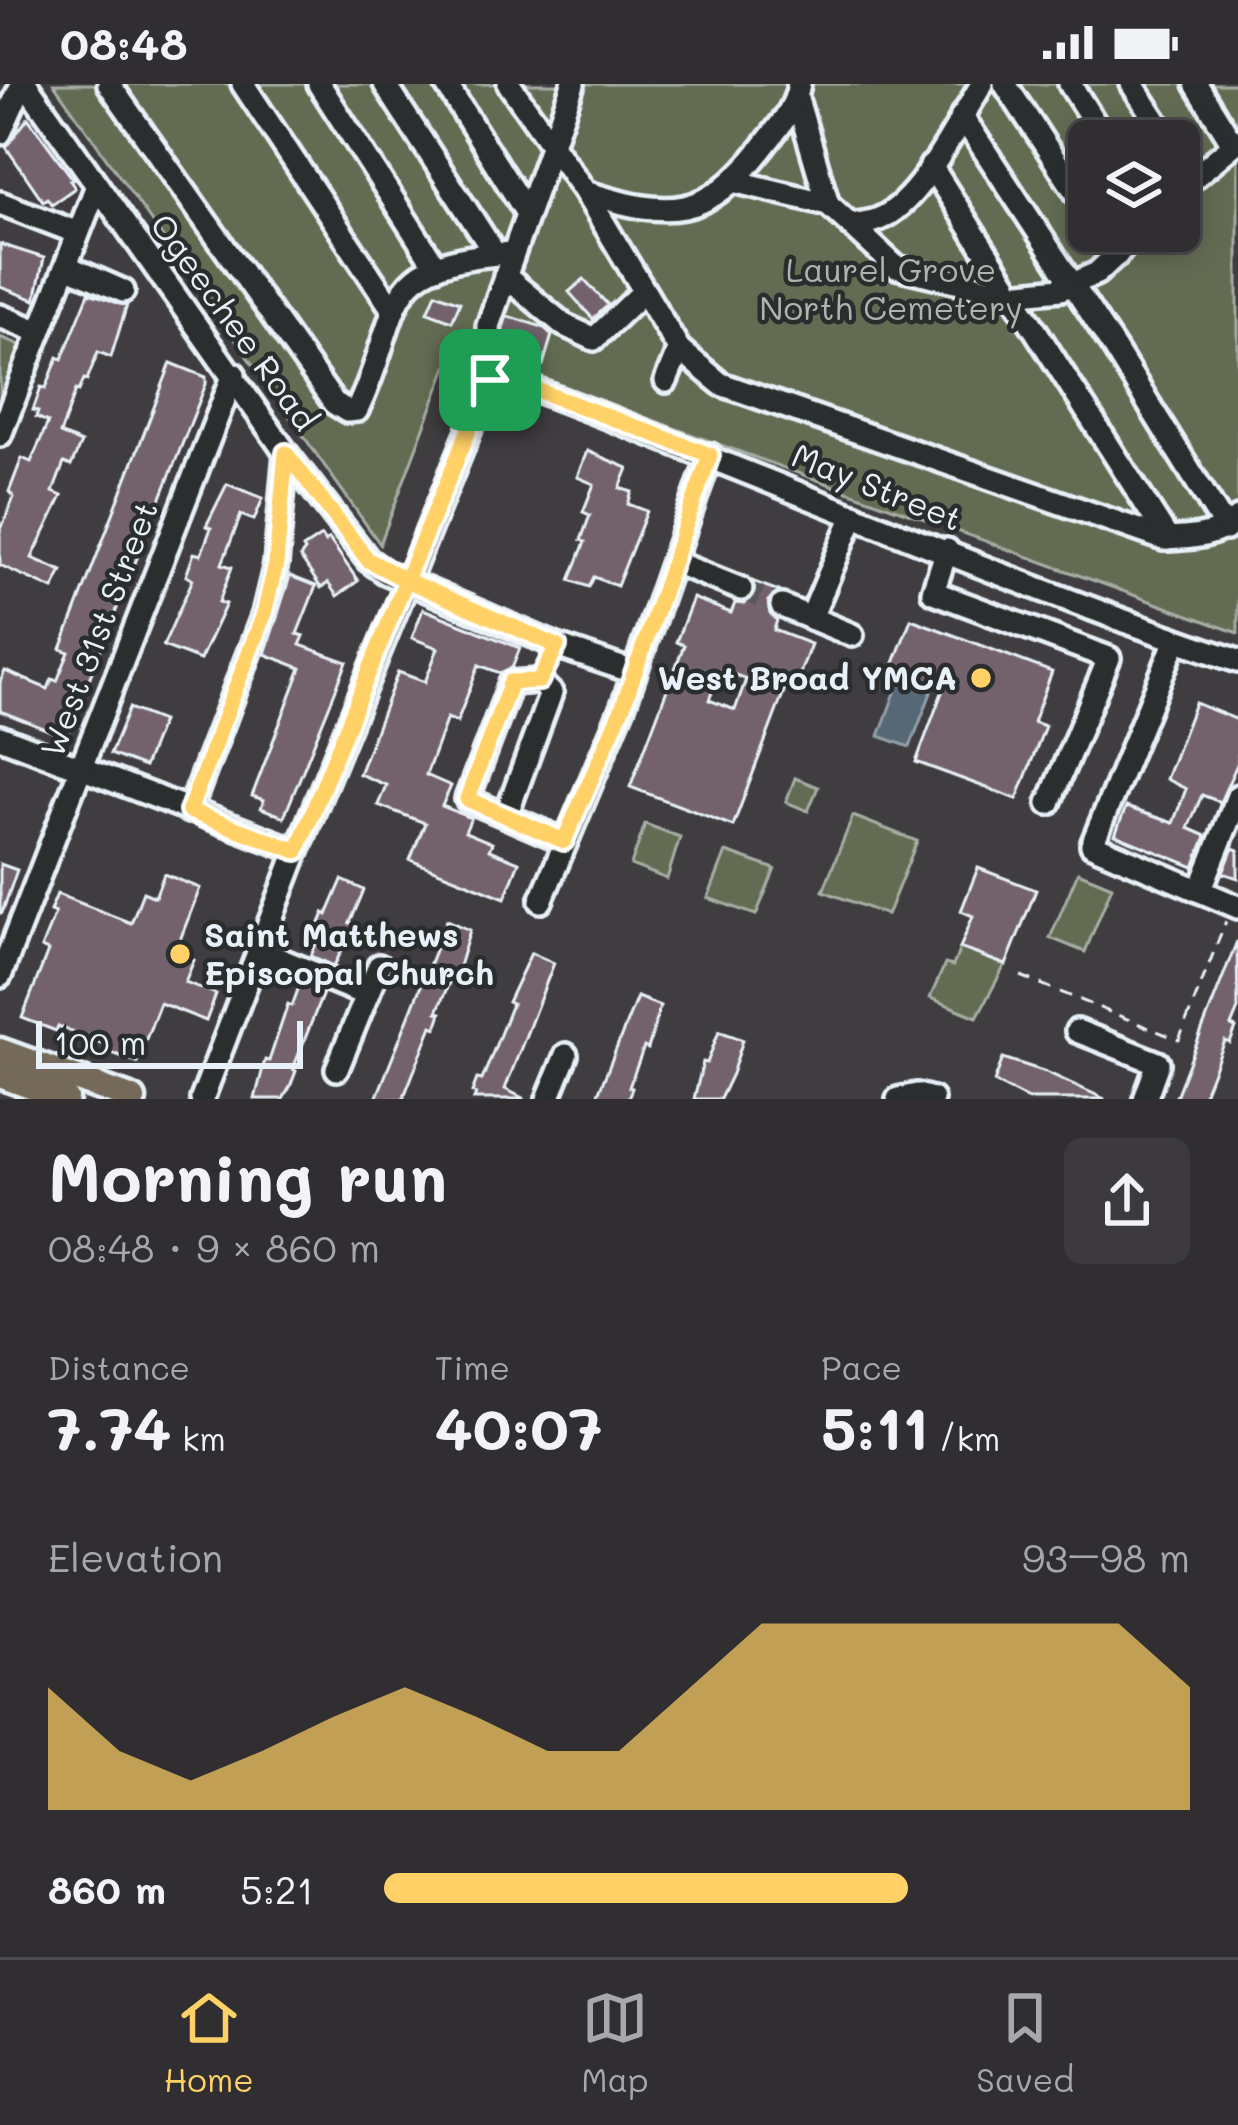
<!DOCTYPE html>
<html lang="en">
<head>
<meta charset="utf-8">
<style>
  :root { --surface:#302e31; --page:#3c3a3d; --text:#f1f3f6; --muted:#a8a8ab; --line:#4b4a4d; --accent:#ffd166 }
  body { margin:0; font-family:Mali,sans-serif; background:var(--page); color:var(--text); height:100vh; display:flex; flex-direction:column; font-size:45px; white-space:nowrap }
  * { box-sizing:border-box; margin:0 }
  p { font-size:39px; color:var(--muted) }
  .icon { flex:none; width:66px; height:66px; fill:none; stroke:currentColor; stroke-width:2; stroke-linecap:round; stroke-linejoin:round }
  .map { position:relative; height:1015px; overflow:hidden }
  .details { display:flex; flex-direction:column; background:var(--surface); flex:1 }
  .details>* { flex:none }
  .tools { position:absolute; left:1068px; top:36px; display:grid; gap:24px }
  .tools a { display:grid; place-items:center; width:132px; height:132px; border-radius:18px; background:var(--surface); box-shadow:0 6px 30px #0003,0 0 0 3px var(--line); font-size:60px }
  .scale { position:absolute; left:36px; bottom:30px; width:267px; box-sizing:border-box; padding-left:12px; border:6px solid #e8f1f8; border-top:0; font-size:33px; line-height:42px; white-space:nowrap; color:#e8f1f8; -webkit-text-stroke:9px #2a2d2e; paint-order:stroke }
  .pin { position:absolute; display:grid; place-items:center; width:102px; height:102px; color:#fff; margin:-51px; border-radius:24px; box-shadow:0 6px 18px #0006 }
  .round { display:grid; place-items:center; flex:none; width:126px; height:126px; border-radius:18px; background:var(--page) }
  .head { display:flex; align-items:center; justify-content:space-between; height:204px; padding:0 48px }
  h1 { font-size:66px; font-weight:700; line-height:90px }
  .metrics { display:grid; grid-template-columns:repeat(3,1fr); gap:18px; height:204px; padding:12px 48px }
  .metrics div { display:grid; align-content:center }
  .metrics b { font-size:60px; font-weight:700 }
  .metrics small { font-size:33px; font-weight:400 }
  .metrics p { font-size:33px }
  .chart { height:336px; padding:24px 48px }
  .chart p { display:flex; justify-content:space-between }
  .chart svg { width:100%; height:216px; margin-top:12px; fill:var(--accent); opacity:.7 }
  ul { padding:0 48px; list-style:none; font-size:39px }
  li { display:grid; grid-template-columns:192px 144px 1fr; align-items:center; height:90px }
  li i { height:30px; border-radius:15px; background:var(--accent) }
  .status { display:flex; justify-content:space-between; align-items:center; height:84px; padding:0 60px; background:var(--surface); direction:ltr }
  .status svg { height:33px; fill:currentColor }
  .tab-bar { display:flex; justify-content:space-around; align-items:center; height:168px; border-top:3px solid var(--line); background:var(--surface); font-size:33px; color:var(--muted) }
  .tab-bar a { display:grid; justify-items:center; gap:6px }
  .tab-bar .on { color:var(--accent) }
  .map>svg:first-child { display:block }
  .green { fill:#646c52; stroke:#a6aea5; stroke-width:3; fill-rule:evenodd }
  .water { fill:#576874; stroke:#919fa9; stroke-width:3 }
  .building { fill:#73626c; stroke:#e8f1f8; stroke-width:3; fill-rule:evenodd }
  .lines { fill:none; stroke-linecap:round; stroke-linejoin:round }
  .minor-tunnel { stroke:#59585c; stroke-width:21; stroke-dasharray:21 10; stroke-linecap:butt }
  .minor-casing { stroke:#e8f1f8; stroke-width:30 }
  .major-casing { stroke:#e8f1f8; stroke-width:33 }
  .path { stroke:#e8f1f8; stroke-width:3; stroke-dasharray:12 9; stroke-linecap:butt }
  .minor { stroke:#2a2d2e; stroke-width:21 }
  .major { stroke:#746a5a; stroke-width:24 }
  .route-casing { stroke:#fff; stroke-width:24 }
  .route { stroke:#ffd166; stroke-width:15 }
  .poi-dot { fill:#ffd166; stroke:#2a2d2e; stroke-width:4.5 }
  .labels { text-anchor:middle; stroke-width:9; stroke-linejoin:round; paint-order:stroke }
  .park-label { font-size:33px; fill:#adb5ad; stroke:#2a2d2e }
  .street-label { font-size:33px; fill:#e8f1f8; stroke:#2a2d2e }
  .poi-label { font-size:33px; font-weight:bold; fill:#e8f1f8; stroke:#2a2d2e; text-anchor:end }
</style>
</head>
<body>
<div class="status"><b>08:48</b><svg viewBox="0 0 49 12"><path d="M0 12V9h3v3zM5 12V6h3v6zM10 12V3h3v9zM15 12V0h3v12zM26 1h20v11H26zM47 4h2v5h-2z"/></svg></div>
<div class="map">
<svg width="1238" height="1015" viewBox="0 0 1238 1015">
  <rect width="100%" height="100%" fill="#403d41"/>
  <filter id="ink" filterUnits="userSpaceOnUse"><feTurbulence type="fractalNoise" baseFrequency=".00833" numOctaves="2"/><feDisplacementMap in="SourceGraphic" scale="24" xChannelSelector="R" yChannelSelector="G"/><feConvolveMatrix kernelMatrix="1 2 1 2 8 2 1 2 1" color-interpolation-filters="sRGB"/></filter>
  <g filter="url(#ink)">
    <g class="green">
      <path d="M54 0H1238V549L454 264 380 460ZM1089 57H1179V147H1089Z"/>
      <path d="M0 253 23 262 0 325Z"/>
      <path d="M795 694 818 703 808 727 786 718Z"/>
      <path d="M853 732 917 757 887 831 823 807Z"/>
      <path d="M645 740 680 753 667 795 631 781Z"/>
      <path d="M726 768 775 785 756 831 708 814Z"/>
      <path d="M1078 788 1112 802 1085 868 1050 854Z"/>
      <path d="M960 864 1005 881 977 933 930 914 945 880 953 882Z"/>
    </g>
    <path class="water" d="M900 595 932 606 910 663 879 652Z"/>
    <g class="building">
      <path d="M28 34 73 95 70 96 75 104 52 120 47 114 43 117 6 63Z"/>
      <path d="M0 160 44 174 35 216 0 203Z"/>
      <path d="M584 195 608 221 593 235 569 208Z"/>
      <path d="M89 209 127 221 111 273 98 268 87 296 84 295 79 307 76 306 60 350 81 359 71 382 64 379 53 408 62 412 32 474 62 487 53 505 0 481V448L14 413 9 408 22 374 31 378 48 338 36 333 38 327 33 326 41 303 46 304 58 273 62 275Z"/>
      <path d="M436 209 460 218 452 237 428 228Z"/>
      <path d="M507 232 543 243 552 251 543 281 504 269 503 244Z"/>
      <path d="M171 279 206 293V300L66 653 0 627V598L5 587 48 605 52 595 57 597 69 568 61 565Z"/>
      <path d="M587 367 628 384 620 404 632 408 628 420 647 427 617 502 594 493 589 503 570 496 585 458 581 456 590 431 583 428 594 400 577 393Z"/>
      <path d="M227 400 263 414 254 436 241 431 222 480 232 483 219 518 226 520 200 576 163 562 193 495 186 492 194 469 201 471 211 444 206 442Z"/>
      <path d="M321 452 325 458 329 455 358 497 337 512 328 499 321 504 300 473 305 467 303 464Z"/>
      <path d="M290 492 316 502 297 550 304 552 300 561 347 578 284 733 261 724 264 716 252 712 301 584 265 570Z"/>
      <path d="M754 498 779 507 768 517 770 530 777 536 774 546 811 560 794 605 786 602 733 742 630 703 684 561 676 558 693 514 731 529 735 519 744 520 754 512ZM721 586 746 595 735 626 709 616Z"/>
      <path d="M423 525 520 564 512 584 500 589 479 581 457 638 447 634 426 691 451 702 442 722 471 734 465 748 492 759 489 766 519 778 505 814 410 776 425 739 378 721 386 701 359 690 398 588 425 598 438 564 412 554Z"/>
      <path d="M911 535 1052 588 1033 638 1045 642 1017 715 916 678 944 603 892 584Z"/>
      <path d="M1195 619 1238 636V678L1220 718 1202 711 1188 744 1206 752 1194 783 1115 751 1126 723 1173 739 1186 705 1166 695Z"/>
      <path d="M129 624 162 637 144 683 110 670Z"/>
      <path d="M1233 764 1238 766V794L1223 789Z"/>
      <path d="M0 780 17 786 2 829H0Z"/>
      <path d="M978 784 1036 806 1006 881 960 864 973 832 961 827Z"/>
      <path d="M164 790 200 804 175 869 194 876 185 898 216 910 206 937 160 919 137 978 104 966 106 961 58 942 56 947 22 934 48 867 41 864 55 829 50 827 57 810 131 839 143 808 155 813Z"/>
      <path d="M342 796 364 806 350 839 355 840 334 882 311 872 322 846 318 844 324 829 327 831Z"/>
      <path d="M447 836 470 846 457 889 454 887 437 928 441 929 436 944 432 942 403 1015H376Z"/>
      <path d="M1237 857 1238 925 1231 942 1236 944 1230 959 1225 957 1202 1015H1175Z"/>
      <path d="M531 869 554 879 505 1005 525 1015H474L476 1010 472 1008 477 995 482 996 512 920 508 918Z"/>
      <path d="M300 900 323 909 293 985 296 987 290 1003 283 1015H255L265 976 269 977 288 920 292 922Z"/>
      <path d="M637 913 660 922 648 965 644 963 629 1003 632 1004 628 1015H596Z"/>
      <path d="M719 947 743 956 732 990 720 1015H694L703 978 707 979Z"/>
      <path d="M1003 974 1046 988 1105 1015H1028L994 998Z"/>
    </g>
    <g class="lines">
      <path class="minor-tunnel" d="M741 505 782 522"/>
      <g class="minor-casing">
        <g id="minor">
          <path d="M26 0 286 369 368 476 385 488 557 562 633 588"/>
          <path d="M109 0 334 319 347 327 357 326C406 223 373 177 512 169"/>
          <path d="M243 0 393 226"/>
          <path d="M319 0 436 183"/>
          <path d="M385 0 495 170"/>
          <path d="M446 0 526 128"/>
          <path d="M509 0 585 108 679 265 721 300 1164 455C1192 454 1217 453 1238 434"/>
          <path d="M1005 0 1089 128"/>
          <path d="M1070 0 1106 57"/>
          <path d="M1132 0 1169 57"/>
          <path d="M1196 0 1233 60"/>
          <path d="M962 32 1114 264 1226 445"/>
          <path d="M0 49 22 0"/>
          <path d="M1179 73 1192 94"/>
          <path d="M931 82 1168 455"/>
          <path d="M737 98 828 120 797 15"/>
          <path d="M1179 106 1238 57"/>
          <path d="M585 108C670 135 706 136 763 63 779 42 795 26 799 0"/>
          <path d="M0 119 78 149"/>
          <path d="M828 120 851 141C859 139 871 139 879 135 921 118 958 38 982 0"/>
          <path d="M851 141 896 183 1011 210 1061 205 1097 189 1141 147"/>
          <path d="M1101 147 1117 171"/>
          <path d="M66 182 123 207"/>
          <path d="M505 192 564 241 594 255 643 208"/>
          <path d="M0 232 40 248"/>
          <path d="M490 296 518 299C759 389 995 495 1238 577"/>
          <path d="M666 297 679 265"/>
          <path d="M0 351 96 104"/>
          <path d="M947 466 933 508 1109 574 1049 719"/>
          <path d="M674 478 741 505"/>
          <path d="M782 522 852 551"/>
          <path d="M811 534 854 431"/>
          <path d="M1176 556 1092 761 1238 823"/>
          <path d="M0 653 297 767"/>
          <path d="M189 727 264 530 276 480 286 369"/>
          <path d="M506 732 551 609 539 597 511 599 467 715 564 757"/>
          <path d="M1200 807 1238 712"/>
          <path d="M541 817 623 622 710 371"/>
          <path d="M259 867 367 911 337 985"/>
          <path d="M0 892 234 290"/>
          <path d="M367 911 379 882"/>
          <path d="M1077 947 1158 979 1145 1015"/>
          <path d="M202 1015 297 767 490 296 488 242 573 0"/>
          <path d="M548 1015 566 971"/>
          <path d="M898 1015 917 1011 932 1015"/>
        </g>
      </g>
      <g class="major-casing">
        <g id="major">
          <path d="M0 967 133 1015"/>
          <path d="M0 991 66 1015"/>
        </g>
      </g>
      <path class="path" d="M1021 892 1179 956 1226 837"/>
      <use href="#minor" class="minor"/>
      <use href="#major" class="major"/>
    </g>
  </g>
  <g class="lines" filter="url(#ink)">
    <g class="route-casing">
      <path id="route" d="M490 296 406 496 368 476 286 369 276 480 264 530 189 727 297 767 406 496 557 562 539 597 511 598 467 715 564 757 623 622 710 371 518 299 490 296"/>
    </g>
    <use href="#route" class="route"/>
  </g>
  <g class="poi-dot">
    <circle cx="981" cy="594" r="12"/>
    <circle cx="180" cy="870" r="12"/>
  </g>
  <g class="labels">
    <g class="park-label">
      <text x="891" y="198">Laurel Grove<tspan x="891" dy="38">North Cemetery</tspan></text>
    </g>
    <g class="street-label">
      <text transform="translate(234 238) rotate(54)" y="12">Ogeechee Road</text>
      <text transform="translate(877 403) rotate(22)" y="12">May Street</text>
      <text transform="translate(99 545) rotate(-69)" y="12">West 31st Street</text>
    </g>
    <g class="poi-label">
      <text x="957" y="606">West Broad YMCA</text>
      <text x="204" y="863" text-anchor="start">Saint Matthews<tspan x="204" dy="38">Episcopal Church</tspan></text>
    </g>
  </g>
</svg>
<div class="tools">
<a><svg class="icon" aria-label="layers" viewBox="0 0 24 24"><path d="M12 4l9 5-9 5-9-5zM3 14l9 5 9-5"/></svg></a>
</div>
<div class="scale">100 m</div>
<div class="pin" style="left:490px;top:296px;background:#1e9e55"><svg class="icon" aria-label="arrive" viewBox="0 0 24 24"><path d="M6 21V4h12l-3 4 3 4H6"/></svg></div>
</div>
<section class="details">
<div class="head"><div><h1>Morning run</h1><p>08:48 · 9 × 860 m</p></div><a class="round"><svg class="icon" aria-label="share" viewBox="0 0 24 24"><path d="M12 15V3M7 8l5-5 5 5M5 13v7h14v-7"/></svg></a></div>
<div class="metrics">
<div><p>Distance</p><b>7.74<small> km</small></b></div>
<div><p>Time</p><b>40:07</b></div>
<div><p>Pace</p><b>5:11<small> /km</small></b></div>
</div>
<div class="chart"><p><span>Elevation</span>93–98 m</p>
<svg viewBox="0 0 160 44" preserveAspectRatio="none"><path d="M0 44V19L10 32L20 38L30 32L40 25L50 19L60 25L70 32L80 32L90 19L100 6L110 6L120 6L130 6L140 6L150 6L160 19V44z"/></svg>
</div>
<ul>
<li><b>860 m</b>5:21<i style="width:65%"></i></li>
</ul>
</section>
<nav class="tab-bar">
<a class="on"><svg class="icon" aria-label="home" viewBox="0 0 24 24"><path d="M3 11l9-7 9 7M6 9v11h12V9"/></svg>Home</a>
<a><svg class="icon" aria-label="map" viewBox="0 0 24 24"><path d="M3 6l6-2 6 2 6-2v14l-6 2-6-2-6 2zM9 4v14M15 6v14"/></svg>Map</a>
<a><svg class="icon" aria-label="saved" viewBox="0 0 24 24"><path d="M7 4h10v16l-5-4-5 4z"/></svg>Saved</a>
</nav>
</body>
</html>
